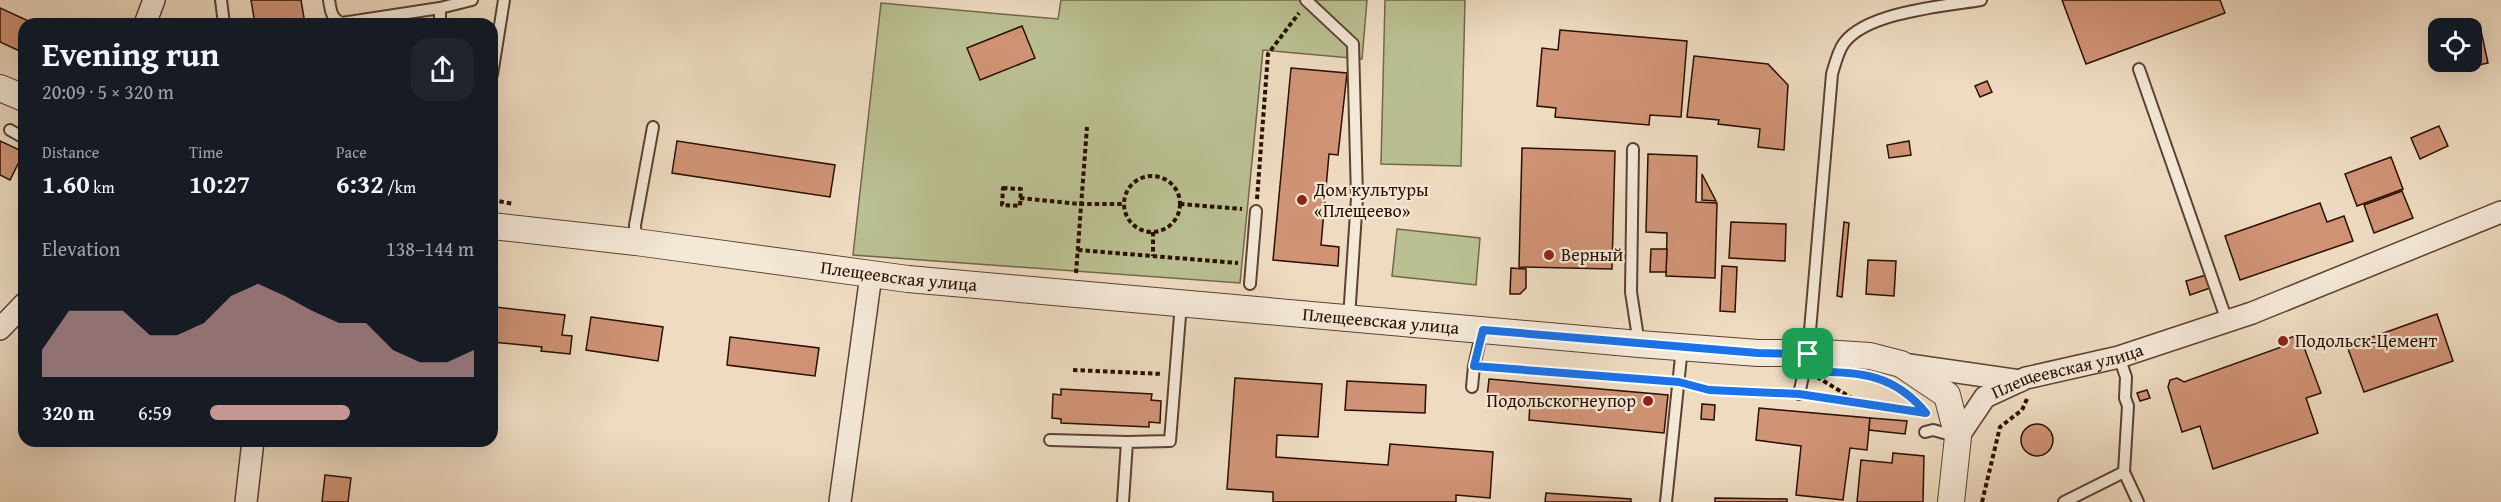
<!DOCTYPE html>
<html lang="en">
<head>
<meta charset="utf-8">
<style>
  :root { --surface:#171b24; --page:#20242c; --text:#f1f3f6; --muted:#9ea1a6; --accent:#c59692 }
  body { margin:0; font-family:"Gentium Book Plus",serif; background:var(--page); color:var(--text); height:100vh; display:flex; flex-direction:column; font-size:22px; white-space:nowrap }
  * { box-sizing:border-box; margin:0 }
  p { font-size:20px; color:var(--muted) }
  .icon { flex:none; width:33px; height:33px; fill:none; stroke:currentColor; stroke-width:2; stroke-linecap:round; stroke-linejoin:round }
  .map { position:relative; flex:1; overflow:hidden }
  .sheet { position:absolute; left:18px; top:18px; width:480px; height:429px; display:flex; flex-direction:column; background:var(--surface); border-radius:18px; box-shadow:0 6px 24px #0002 }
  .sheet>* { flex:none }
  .controls { position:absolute; left:2428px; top:18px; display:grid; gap:12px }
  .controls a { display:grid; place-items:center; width:54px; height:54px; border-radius:12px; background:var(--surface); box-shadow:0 6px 24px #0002; font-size:30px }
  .pin { position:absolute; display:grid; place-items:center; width:51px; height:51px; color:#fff; margin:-26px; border-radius:12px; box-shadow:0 3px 9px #0006 }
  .round { display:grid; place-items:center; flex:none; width:63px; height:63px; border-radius:18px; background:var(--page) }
  .overview { display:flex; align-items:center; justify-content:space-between; height:102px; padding:0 24px }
  h1 { font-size:33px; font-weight:800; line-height:45px }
  .stats { display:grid; grid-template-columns:repeat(3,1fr); gap:9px; height:102px; padding:6px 24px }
  .stats div { display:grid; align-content:center }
  .stats b { font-size:26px; font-weight:800 }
  .stats small { font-size:16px; font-weight:400 }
  .stats p { font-size:16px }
  .chart { height:168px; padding:12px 24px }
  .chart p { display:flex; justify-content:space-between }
  .chart svg { width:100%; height:108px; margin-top:6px; fill:var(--accent); opacity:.7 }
  ul { padding:0 24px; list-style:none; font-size:20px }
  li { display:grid; grid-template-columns:96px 72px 1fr; align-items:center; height:45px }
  li i { height:15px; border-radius:8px; background:var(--accent) }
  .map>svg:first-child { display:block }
  .green { fill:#bac092; stroke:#726849; stroke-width:1.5 }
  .building { fill:#d09375; stroke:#2a0f00; stroke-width:1.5 }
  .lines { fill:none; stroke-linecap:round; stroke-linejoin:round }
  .service-casing { stroke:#5b4230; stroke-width:14 }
  .minor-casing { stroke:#5b4230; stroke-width:24 }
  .tertiary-casing { stroke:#5b4230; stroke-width:28 }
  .path { stroke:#2a0f00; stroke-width:4; stroke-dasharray:4.5 3; stroke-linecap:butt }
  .service { stroke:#f4e8d7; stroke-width:10 }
  .minor { stroke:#f4e8d7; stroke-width:21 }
  .tertiary { stroke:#f4e8d7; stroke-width:26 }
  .route-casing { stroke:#fff; stroke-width:12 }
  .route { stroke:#1a73e8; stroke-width:8 }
  .poi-dot { fill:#8f2418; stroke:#f4e8d7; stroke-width:2 }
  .labels { text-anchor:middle; stroke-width:4.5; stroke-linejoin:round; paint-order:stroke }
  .poi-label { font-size:18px; fill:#2a0f00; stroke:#f4e8d7; text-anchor:start }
  .street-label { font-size:18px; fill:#2a0f00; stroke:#f4e8d7 }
</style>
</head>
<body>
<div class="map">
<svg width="2501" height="502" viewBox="0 0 2501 502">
  <rect width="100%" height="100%" fill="#eedbc1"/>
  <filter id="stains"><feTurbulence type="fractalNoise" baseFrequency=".00333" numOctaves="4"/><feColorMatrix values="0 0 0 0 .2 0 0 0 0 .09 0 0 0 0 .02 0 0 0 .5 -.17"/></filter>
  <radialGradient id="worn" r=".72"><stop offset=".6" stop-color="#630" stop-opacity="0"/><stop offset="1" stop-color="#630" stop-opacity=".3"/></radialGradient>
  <g class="green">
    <path d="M1061 0H1367L1362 59 1263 50 1240 283 853 255 881 3 1058 19Z"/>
    <path d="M1385 0H1465L1461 166 1381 164Z"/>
    <path d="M1397 229 1480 238 1476 285 1392 276Z"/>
  </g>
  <g class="building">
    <path d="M251 0H301L305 24H255Z"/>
    <path d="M2062 0H2220L2225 13 2086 64Z"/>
    <path d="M0 8 35 24H24V53L0 42Z"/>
    <path d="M1022 26 1035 58 980 80 967 48Z"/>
    <path d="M1560 30 1687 41 1681 117 1650 115 1649 125 1555 117 1556 108 1537 106 1542 48 1558 50Z"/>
    <path d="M2481 31 2488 63 2470 67 2469 62H2472V33Z"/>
    <path d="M1694 56 1768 64 1788 85 1784 150 1758 147 1760 129 1718 124 1719 120 1687 117Z"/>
    <path d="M1291 68 1347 73 1338 155 1329 154 1321 245 1339 247 1338 266 1273 260Z"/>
    <path d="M1987 81 1992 92 1980 97 1975 86Z"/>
    <path d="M2439 126 2448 146 2420 159 2411 138Z"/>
    <path d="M0 141 24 152 10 180 0 175Z"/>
    <path d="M677 141 835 165 830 197 672 173Z"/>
    <path d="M1909 141 1911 155 1889 158 1887 145Z"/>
    <path d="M1522 148 1615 151 1612 269 1519 267Z"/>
    <path d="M1648 154 1697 156 1696 202 1717 203 1715 278 1666 276 1667 233 1646 232Z"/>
    <path d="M2391 157 2403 189 2357 206 2345 174Z"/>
    <path d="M1702 174 1716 201 1702 200Z"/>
    <path d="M2402 191 2413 218 2374 233 2364 205Z"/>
    <path d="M2320 203 2327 222 2344 216 2353 241 2240 280 2225 236Z"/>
    <path d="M1731 222 1786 224 1785 261 1729 258Z"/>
    <path d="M1844 222 1849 223 1842 297 1837 296Z"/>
    <path d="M1651 249H1667L1666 272H1650Z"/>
    <path d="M1868 260 1896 261 1894 296 1866 294Z"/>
    <path d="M1722 266 1737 267 1735 312 1720 311Z"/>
    <path d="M1511 268 1526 269V288L1520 294H1510Z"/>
    <path d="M2206 275 2210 288 2190 295 2186 281Z"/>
    <path d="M495 307 565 315 562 335 572 336 570 354 541 351 542 347 492 342Z"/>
    <path d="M2437 314 2453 361 2364 392 2347 346Z"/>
    <path d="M591 317 663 327 658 361 586 350Z"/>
    <path d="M2295 336 2301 339 2321 393 2306 398 2318 433 2213 469 2200 426 2182 432 2168 387 2170 380 2177 378 2184 382 2287 345 2289 338Z"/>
    <path d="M730 337 819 348 815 376 727 365Z"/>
    <path d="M1235 378 1322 384 1318 437 1277 435 1276 457 1388 465 1390 444 1493 452 1490 498 1456 495V502H1273V492L1227 489Z"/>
    <path d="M1489 379 1668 395 1664 433 1529 420 1530 402 1487 398Z"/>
    <path d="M1347 381 1426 385 1425 413 1345 410Z"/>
    <path d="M1061 389 1152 394 1151 400 1161 401 1160 423 1149 422V427L1061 423V419L1052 418 1053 394 1061 395Z"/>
    <path d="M2147 390 2150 398 2140 401 2137 393Z"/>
    <path d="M1702 404 1715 405 1714 420 1701 419Z"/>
    <path d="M1759 408 1870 418 1867 450 1850 448 1843 500 1796 495 1801 446 1756 440Z"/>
    <path d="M1870 418 1907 421 1905 434 1869 430Z"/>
    <circle cx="2037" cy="440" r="16"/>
    <path d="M1893 453 1924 456 1923 502H1857L1861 460 1892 463Z"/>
    <path d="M325 475 351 478 348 502H322Z"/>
    <path d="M1546 493 1631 499V502H1545Z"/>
    <path d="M1715 498 1787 499V502H1715Z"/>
  </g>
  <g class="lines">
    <g class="service-casing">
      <g id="service">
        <path d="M221 0 224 24"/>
        <path d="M329 0C331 11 331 19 342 23L440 8V24"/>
        <path d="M1306 0 1353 44 1357 198 1349 318"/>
        <path d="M440 8 472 0"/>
        <path d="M2139 69 2227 321"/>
        <path d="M492 75 504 0"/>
        <path d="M10 130 24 138"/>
        <path d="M1633 149 1631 292 1639 344"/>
        <path d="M636 241 635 225 653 127"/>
        <path d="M1250 284 1256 211"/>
        <path d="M2119 357 2126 377 2125 398 2128 406 2124 472 2138 502"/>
        <path d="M1472 387 1474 366 1482 331"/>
        <path d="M1799 394 1808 354 1832 74C1835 64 1838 51 1844 43 1867 12 1944 6 1981 0"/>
        <path d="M1925 432 1933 430 1958 437"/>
        <path d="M1050 440 1127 442"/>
        <path d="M1123 502 1127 442 1170 441 1181 303"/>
        <path d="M1666 502 1682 347"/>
        <path d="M2064 502 2124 472"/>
      </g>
    </g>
    <g class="minor-casing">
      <g id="minor">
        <path d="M145 24 154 0"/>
        <path d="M0 329 24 304"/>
        <path d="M1902 364 2020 381"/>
        <path id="s1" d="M1958 437 1985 397 2026 378 2119 357 2252 313 2501 212"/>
        <path d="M246 502 253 441"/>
        <path d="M840 502 871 275"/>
      </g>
    </g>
    <g class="tertiary-casing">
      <g id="tertiary">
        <path d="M0 88 24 98"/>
        <path id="s2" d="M492 226 636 242 908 279 1639 344 1758 353H1823L1870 356 1901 364 1947 395 1958 437 1951 502"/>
      </g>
    </g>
    <g class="path">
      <circle cx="1152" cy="204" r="28"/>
      <path d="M1003 188 1021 189 1020 206 1002 205Z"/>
      <path d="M1020 198 1080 204H1124"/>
      <path d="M1257 199 1268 54 1299 13"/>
      <path d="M492 200 514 204"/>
      <path d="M1180 204 1242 209"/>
      <path d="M1153 232V256"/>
      <path d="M1078 250 1238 263"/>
      <path d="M21 272 24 267"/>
      <path d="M1076 273 1087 127"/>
      <path d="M1487 367 1665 381"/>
      <path d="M1073 370 1163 374"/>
      <path d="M1817 377 1860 403 1926 413"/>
      <path d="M1693 386 1709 390 1787 394"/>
      <path d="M1812 396 1860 403"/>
      <path d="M1982 502 2000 427 2022 410 2027 399"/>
    </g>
    <use href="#service" class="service"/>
    <use href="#minor" class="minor"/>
    <use href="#tertiary" class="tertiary"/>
  </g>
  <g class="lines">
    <g class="route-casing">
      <path id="route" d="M1483 330 1758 353 1808 354 1803 371C1855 373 1891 370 1926 413L1799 394 1709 390 1679 382 1474 366Z"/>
    </g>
    <use href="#route" class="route"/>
  </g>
  <g class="poi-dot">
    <circle cx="1302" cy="200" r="6"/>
    <circle cx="1549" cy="255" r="6"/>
    <circle cx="2283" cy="341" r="6"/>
    <circle cx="1648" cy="401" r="6"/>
  </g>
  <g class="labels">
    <g class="poi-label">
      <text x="1314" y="196">Дом культуры<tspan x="1314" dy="21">«Плещеево»</tspan></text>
      <text x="1561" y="261">Верный</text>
      <text x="2295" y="347">Подольск-Цемент</text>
      <text x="1636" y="407" text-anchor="end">Подольскогнеупор</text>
    </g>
    <g class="street-label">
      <text dy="6" stroke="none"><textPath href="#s2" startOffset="410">Плещеевская улица</textPath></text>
      <text dy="6" stroke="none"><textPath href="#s2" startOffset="894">Плещеевская улица</textPath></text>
      <text dy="6" stroke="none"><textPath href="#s1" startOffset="135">Плещеевская улица</textPath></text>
    </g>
  </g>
  <rect width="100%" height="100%" filter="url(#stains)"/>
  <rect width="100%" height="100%" fill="url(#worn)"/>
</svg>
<div class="controls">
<a><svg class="icon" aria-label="locate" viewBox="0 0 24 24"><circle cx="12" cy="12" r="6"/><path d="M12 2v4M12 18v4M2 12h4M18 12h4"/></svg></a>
</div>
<div class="pin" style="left:1808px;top:354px;background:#1e9e55"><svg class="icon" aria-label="arrive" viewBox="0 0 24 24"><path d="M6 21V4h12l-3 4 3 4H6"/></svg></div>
<section class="sheet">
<div class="overview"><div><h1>Evening run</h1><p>20:09 · 5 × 320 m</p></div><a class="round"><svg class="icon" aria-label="share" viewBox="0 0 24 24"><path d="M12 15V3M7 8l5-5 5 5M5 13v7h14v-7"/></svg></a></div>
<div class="stats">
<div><p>Distance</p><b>1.60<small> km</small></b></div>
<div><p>Time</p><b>10:27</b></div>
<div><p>Pace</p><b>6:32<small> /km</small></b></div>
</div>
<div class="chart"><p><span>Elevation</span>138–144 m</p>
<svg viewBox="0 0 160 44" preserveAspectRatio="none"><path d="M0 44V33L10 17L20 17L30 17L40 27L50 27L60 22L70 11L80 6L90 11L100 17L110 22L120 22L130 33L140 38L150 38L160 33V44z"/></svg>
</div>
<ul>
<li><b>320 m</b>6:59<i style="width:53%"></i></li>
</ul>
</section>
</div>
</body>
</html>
